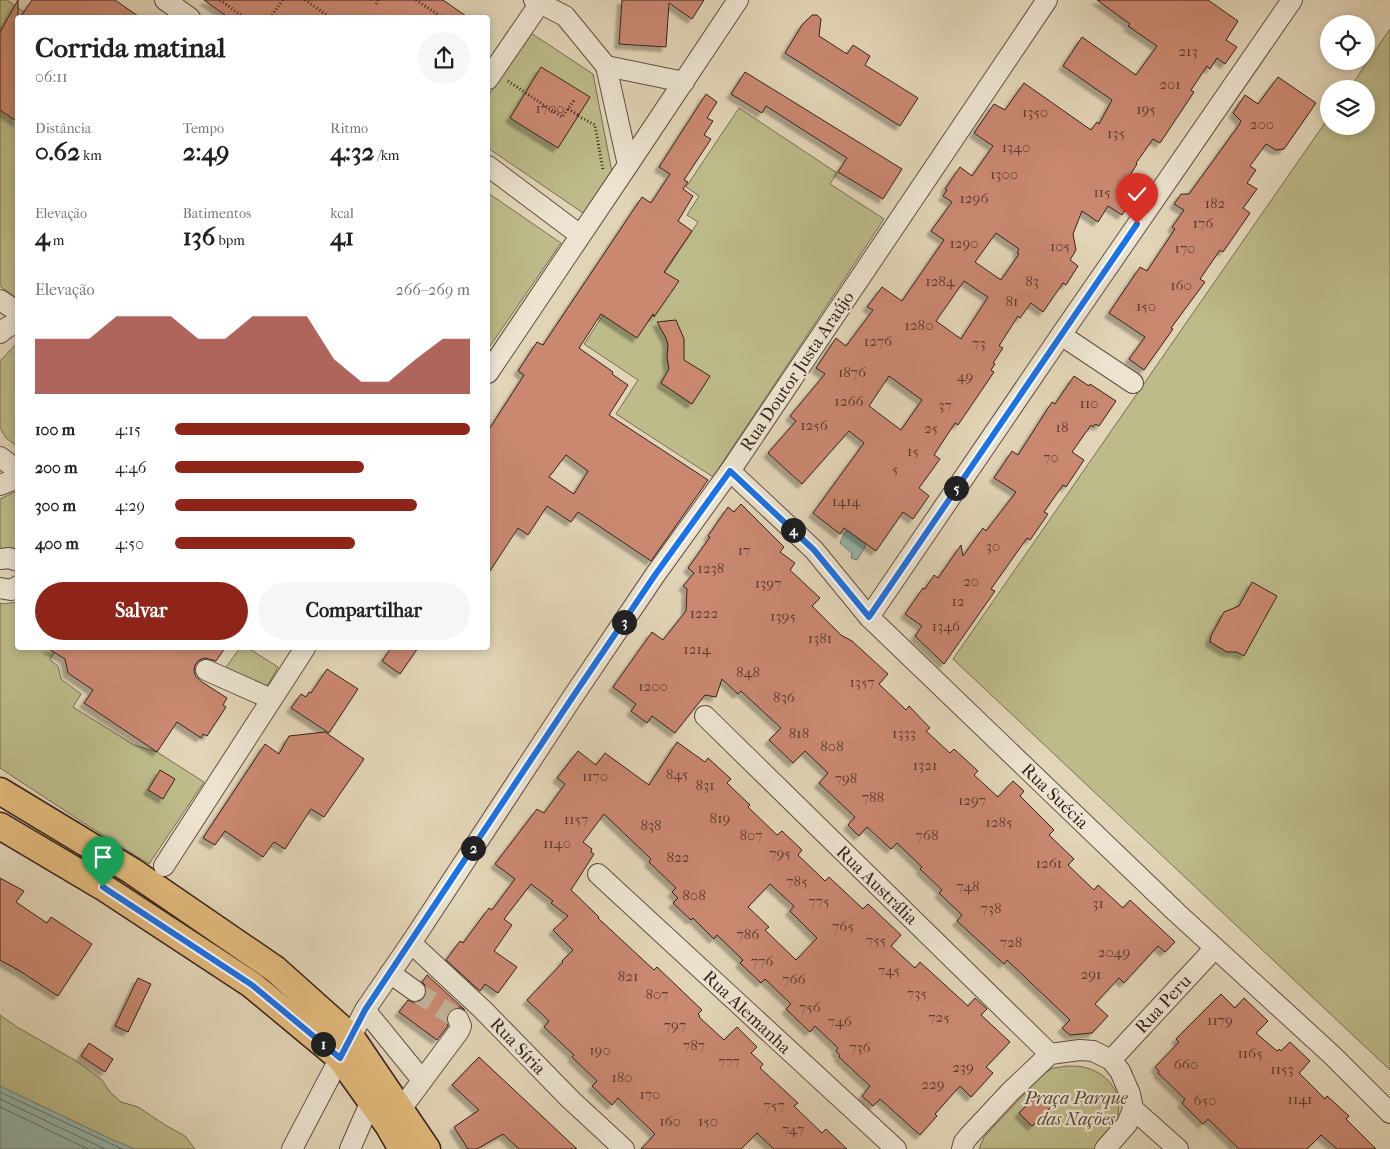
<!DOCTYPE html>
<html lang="pt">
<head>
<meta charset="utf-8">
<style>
  :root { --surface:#fff; --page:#f6f6f6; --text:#222; --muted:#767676; --accent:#8f2418 }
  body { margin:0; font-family:"IM FELL French Canon",serif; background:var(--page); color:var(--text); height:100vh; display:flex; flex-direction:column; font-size:19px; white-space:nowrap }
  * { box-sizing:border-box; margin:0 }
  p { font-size:16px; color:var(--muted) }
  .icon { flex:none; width:28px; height:28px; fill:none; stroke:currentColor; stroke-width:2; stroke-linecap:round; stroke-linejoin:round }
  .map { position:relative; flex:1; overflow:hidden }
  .sheet { position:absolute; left:15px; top:15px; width:475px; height:635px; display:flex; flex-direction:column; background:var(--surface); border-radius:5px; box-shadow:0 2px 8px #0003 }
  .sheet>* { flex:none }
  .controls { position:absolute; left:1320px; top:15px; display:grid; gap:10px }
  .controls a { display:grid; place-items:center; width:55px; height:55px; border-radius:50%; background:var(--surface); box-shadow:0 2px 8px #0003; font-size:25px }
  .pin { position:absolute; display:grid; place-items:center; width:42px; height:42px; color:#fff; margin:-51px -21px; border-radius:50% 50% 50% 0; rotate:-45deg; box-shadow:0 0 5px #0007 }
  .pin .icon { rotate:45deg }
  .km { position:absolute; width:25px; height:25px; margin:-12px; border-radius:50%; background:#222; color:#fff; font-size:14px; line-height:25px; text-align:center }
  .round { display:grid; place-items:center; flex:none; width:52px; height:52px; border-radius:26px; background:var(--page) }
  .head { display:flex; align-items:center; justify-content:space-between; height:85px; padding:0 20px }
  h1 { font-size:28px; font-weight:800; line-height:38px }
  .metrics { display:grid; grid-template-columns:repeat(3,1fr); gap:8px; height:85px; padding:5px 20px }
  .metrics div { display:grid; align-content:center }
  .metrics b { font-size:25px; font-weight:800 }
  .metrics small { font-size:14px; font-weight:400 }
  .metrics p { font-size:14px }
  .chart { height:140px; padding:10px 20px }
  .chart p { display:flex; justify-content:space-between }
  .chart svg { width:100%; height:90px; margin-top:5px; fill:var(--accent); opacity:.7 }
  .cta { display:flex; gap:10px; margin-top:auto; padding:10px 20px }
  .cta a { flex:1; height:58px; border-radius:30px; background:var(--accent); color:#fff; font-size:20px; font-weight:800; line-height:58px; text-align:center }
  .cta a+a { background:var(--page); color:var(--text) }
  ul { padding:0 20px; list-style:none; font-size:16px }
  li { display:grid; grid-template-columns:80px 60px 1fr; align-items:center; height:38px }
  li i { height:12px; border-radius:6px; background:var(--accent) }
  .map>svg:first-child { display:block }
  .green { fill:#bcbb89; stroke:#796e52 }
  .water { fill:#95b9af; stroke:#6f7d74 }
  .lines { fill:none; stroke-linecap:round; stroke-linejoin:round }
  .shore { stroke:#666e65; stroke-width:1 }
  .building { fill:#ca8871; stroke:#36221b; fill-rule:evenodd; filter:url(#shadow) }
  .minor-tunnel { stroke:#c0b198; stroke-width:20; stroke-dasharray:20 10; stroke-linecap:butt }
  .minor-casing { stroke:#614f42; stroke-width:22 }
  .major-casing { stroke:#36221b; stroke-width:29 }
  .path { stroke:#36221b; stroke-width:3; stroke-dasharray:1 2.5; stroke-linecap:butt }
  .minor { stroke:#ece4d0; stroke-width:20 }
  .major { stroke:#e1ba7c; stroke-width:26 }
  .route-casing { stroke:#fff; stroke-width:10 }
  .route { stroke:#1a73e8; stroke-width:6 }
  .labels { text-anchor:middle; stroke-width:4.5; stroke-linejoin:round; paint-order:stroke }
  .number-label { font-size:15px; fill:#5b3c30 }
  .street-label { font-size:18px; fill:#36221b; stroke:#ece4d0 }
  .park-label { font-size:18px; font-style:italic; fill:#584836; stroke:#ece4d0 }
</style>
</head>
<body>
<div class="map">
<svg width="1390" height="1149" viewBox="0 0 1390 1149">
  <defs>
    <filter id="shadow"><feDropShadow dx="-4.5" dy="4.5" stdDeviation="1" flood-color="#0004"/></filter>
  </defs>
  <rect width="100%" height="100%" fill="#e2d5b7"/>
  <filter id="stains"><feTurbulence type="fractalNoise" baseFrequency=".004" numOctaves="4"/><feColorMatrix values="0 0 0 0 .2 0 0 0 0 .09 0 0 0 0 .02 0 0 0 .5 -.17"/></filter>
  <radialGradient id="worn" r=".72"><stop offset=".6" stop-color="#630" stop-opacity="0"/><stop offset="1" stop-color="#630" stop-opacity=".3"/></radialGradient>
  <g class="green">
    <path d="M0 0H7L31 17 18 18 17 293 15 297 0 286Z"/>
    <path d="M1390 29V1070L953 659 1329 117V126H1366V89H1349Z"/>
    <path d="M531 33 593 74 613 177 586 215 488 148V96Z"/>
    <path d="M739 108 837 173 830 184 884 219 713 477 616 414 638 380 584 344 613 300 647 323 669 291 658 283 698 222 687 215 699 196 686 187Z"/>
    <path d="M488 193 561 243 488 349Z"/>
    <path d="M17 343V446L6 438 0 428V361Z"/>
    <path d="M17 491V545L13 551 0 554V499Z"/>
    <path d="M17 602 18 648H51L55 650 50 660 58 666 61 679 81 694 73 707 134 745 157 752 204 782 149 864 79 820 0 768V603L3 604Z"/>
    <path d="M240 648H248L278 667 265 690 221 674Z"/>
    <path d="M0 1015 17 1027 78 1062 102 1080 110 1092 121 1102 138 1107 165 1125 185 1136 195 1149H0Z"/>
    <path d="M1068 1066C1074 1066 1081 1066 1087 1068 1111 1075 1125 1097 1116 1122 1112 1132 1103 1141 1095 1149H979L984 1137 1042 1075 1053 1068Z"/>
  </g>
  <g class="water">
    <path d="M848 531 865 544V547L857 560 851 558 852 553 840 543 845 532Z"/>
    <path d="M0 1086 113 1140 135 1149H0Z"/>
  </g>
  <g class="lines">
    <g class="shore">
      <path d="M0 1092 122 1149"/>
      <path d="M0 1099 105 1149"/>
      <path d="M0 1107 88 1149"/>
    </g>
  </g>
  <g class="building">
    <path d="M18 0V122L0 110V32Z"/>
    <path d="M32 0H115L141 18H20Z"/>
    <path d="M204 0H443L469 18H229Z"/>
    <path d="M622 0H704L692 19 669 3 666 47 619 44Z"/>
    <path d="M1097 0H1208L1238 21 1226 40 1237 47 1225 64 1217 58 1210 69 1207 66 1191 90 1194 92 1160 143 1153 139 1136 163 1137 164 1119 193 1131 201 1122 215 1108 206 1098 222 1082 211 1073 234 1076 250 1070 260 1078 266 1066 285 1063 283 1043 312 1031 303 1020 318 1018 316 999 346 1003 348 993 363 995 364 991 370 994 372 958 425 955 423 934 455 940 459 919 488 929 496 913 519 903 512 876 551 844 528 840 534 813 513 864 443 849 431 802 484 768 453 796 421 790 416 825 374 816 368 836 338 846 346 873 310 867 307 882 287 902 301 944 240 931 231 952 202 943 196 947 190 945 189 960 167 972 176 993 146 974 133 994 104 1005 110 1024 83 1091 130 1097 122 1099 124 1112 100 1063 66 1082 37 1136 75 1157 46 1128 26 1130 24ZM996 233 1019 249 1017 253 1019 254 1001 280 975 262ZM964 281 988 297 961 339 936 321ZM889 376 922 400 901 430 869 406Z"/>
    <path d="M812 15H817L821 19 819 36 847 54 853 45 870 56 865 65 918 98 900 126 785 53 802 25Z"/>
    <path d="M541 67 590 97 558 148 510 118Z"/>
    <path d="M745 72 902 169 883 199 838 172 847 158 766 106 762 113 731 94Z"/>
    <path d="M1278 77 1316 103 1284 149 1276 150 1266 144 1250 166 1256 170 1247 183 1257 189 1243 208 1250 213 1223 252 1220 250 1200 279 1205 282 1171 328 1173 329 1144 370 1129 359 1145 337 1109 313 1140 267 1147 271 1175 229 1172 227 1184 210 1174 204 1181 194H1189L1239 125 1241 121 1233 113 1245 95 1258 104Z"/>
    <path d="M706 94 717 102 707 118 713 121 704 135 711 139 684 180 688 182 683 189 693 196 678 221 692 231 664 272 679 281 654 317 653 314 637 338 601 314 579 348 613 372 612 374 628 385 609 415 708 480 651 561 578 512 571 522 547 506 528 535 518 528 488 574V431L524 375 518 371 537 342 543 345 642 197 651 203 670 174 659 167ZM566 455 588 471 574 494 549 477Z"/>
    <path d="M676 320 684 339V360L710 376 692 404 661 383 669 369 667 358 668 345 666 338 657 322Z"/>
    <path d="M1074 376 1089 386 1090 384 1116 401 1099 426 1095 424 1093 427 1091 425 1072 452 1084 460 1066 487 1063 485 1044 512 1048 514 1030 540 1027 538 991 589 995 591 944 664 915 636 922 626 905 614 923 588 925 589 934 575 938 578 961 545 963 556 983 528 986 531 1016 492 994 478 1012 451 1018 455 1052 402 1055 404Z"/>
    <path d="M741 504 784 547 780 552 795 563 790 570 820 598 812 606 841 635 852 641 888 674 879 684 906 710 909 706 930 728 926 731 950 753 954 749 978 771 974 775 998 797 1013 781 1024 791 1020 796 1054 830 1049 835 1074 859 1068 865 1094 890 1098 885 1123 908 1130 900 1175 942 1165 952 1158 946 1124 983 1119 978 1095 1004 1108 1016 1092 1033 1070 1035 1062 1028 1070 1020 1007 960 1004 964 957 921 962 915 939 893 942 890 920 869 922 867 897 843 891 849 867 827 859 836 848 825 855 817 819 783 828 773 805 751 793 763 769 740 781 728 741 691 738 694 722 679 716 697 705 695 675 733 652 716 647 723 631 711 636 704 613 687 652 632 663 640 686 611 687 589 683 586 694 573 688 568 710 537 708 536 728 507 734 512Z"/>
    <path d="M1252 582 1277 596 1244 656 1237 652H1227L1210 642 1211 636 1224 612 1239 606Z"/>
    <path d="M47 648H225L216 661 205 658 199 660 195 665 194 671 196 677 202 682 227 698 223 705 226 707 207 736 203 734 201 738 177 722 157 752 84 703 93 690 68 673 65 659Z"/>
    <path d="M391 648H418L400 674 382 661Z"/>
    <path d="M327 669 358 689 329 733 291 708 301 694 306 697 309 692 311 693Z"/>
    <path d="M325 732 364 759 324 817 311 809 285 849 274 842 263 857 225 831 215 845 203 838 265 744 279 754 289 736Z"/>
    <path d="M677 742 705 762 708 758 731 779 727 783 750 805 748 807 777 835 782 831 802 850 798 855 825 881 829 877 863 909 868 904 901 935 891 946 915 968 920 962 968 1006 975 998 987 1009 981 1015 1010 1042 986 1067 993 1073 971 1097 960 1086 935 1114 937 1116 920 1135 880 1099 873 1106 862 1096 870 1086 839 1057 840 1055 836 1051 838 1048 815 1026 810 1032 786 1009 791 1004 765 979 761 983 740 963 743 960 717 935 714 939 693 918 691 920 673 903 678 898 672 892 676 888 649 862 651 859 604 814 583 842 592 849 591 852 594 854 571 890 599 917 598 918 654 970 657 967 702 1010 698 1014 700 1016 699 1017 724 1040 737 1027 757 1047 751 1053 763 1064 760 1068 798 1103 794 1106 822 1133 826 1129 847 1149H774L757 1133 741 1149H641L655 1134 618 1098 612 1105 592 1086 597 1081 572 1057 574 1055 544 1027 549 1021 527 1000 563 962 562 961 573 950 553 930 568 916 551 903 553 901 531 884 504 919 512 925 494 951 517 967 498 993 485 984 480 991 446 960 460 941 463 943 489 908 492 910 515 879 495 864 537 809 544 813 565 784 557 778 578 751 596 765 605 753 649 785ZM770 884 794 906 790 911 817 938 796 960 765 930 769 927 748 907Z"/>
    <path d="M160 770 175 779 163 799 148 790Z"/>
    <path d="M0 878 24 891 16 902 47 923 51 917 92 944 58 996 20 971 0 960Z"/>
    <path d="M427 975 465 1010 459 1007 454 1008 449 1012 446 1018 448 1026 437 1040 399 1012 408 1000 414 1003 420 1002 424 998 427 992 426 986 422 982Z"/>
    <path d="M138 978 151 984 128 1032 115 1026Z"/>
    <path d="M1221 994 1235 1008 1244 998 1268 1021 1256 1033 1277 1051 1279 1049 1281 1051 1290 1042 1310 1061 1299 1073 1325 1099 1327 1096 1349 1116 1346 1119 1376 1149H1337L1321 1135 1307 1149H1239L1208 1119 1203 1124 1182 1103 1185 1099 1158 1073 1159 1071 1155 1067 1179 1042 1176 1039Z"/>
    <path d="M89 1043 113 1059 105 1072 81 1056Z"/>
    <path d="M479 1057 577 1149H519L503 1134 477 1149H468L454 1127 479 1110 452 1085Z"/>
    <path d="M1038 1094 1051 1107 1032 1126 1019 1113Z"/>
  </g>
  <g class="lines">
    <path class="minor-tunnel" d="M415 991 458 1019"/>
    <g class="minor-casing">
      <g id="minor">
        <path d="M165 0 190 18"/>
        <path d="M534 0 565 16 606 66 628 165"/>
        <path d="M606 66 684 82"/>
        <path d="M488 79 540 3"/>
        <path d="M488 166 580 235"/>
        <path d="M0 300 18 312"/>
        <path d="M0 333 6 328 18 322"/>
        <path d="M1061 335 1133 383"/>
        <path d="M488 373 628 165 738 0"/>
        <path d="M0 457 12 466 18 468"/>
        <path d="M730 471 814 550 869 617 1177 913 1333 1056 1390 1113"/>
        <path d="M0 485 18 478"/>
        <path d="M0 559 9 558 18 561"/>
        <path d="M0 588 11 590 18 586"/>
        <path d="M869 617 1061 335 1292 0"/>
        <path d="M206 670 271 699"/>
        <path d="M705 716 1050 1054"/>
        <path d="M164 866 305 648"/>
        <path d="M598 874 896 1149"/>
        <path d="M411 943 482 1009 571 1100 624 1149"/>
        <path d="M390 973 415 991"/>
        <path d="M365 1010 422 1080"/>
        <path d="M1111 1060 1215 948"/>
        <path d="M401 1109 459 1031 461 1026 458 1019"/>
        <path d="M1133 1109 1178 1149"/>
        <path d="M292 1149 365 1010 411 943 572 698 655 575 730 471 1047 0"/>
        <path d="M350 1149 371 1101"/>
        <path d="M962 1149 964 1142 968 1137 1010 1092 1050 1054 1080 1050 1093 1051 1111 1060 1120 1071 1130 1094 1133 1109 1127 1124 1105 1149"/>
      </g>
    </g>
    <g class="major-casing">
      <g id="major">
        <path d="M0 791 132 871 275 969 351 1037 427 1149"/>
        <path d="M0 826 103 887 252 985 340 1058 388 1125 402 1149"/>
      </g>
    </g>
    <g class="path">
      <path d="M220 0 245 18"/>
      <path d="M305 0 331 18"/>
      <path d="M416 0 443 18"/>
      <path d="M376 4 378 0"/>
      <path d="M270 18 283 0"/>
      <path d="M508 81 562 117 575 99"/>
      <path d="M568 109 578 115"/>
      <path d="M578 116 595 125 603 170"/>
    </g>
    <use href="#minor" class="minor"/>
    <use href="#major" class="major"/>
  </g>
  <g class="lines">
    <g class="route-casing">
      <path id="route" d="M103 887 252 985 340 1058 365 1010 572 698 655 575 730 471 814 550 869 617 1137 224"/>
    </g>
    <use href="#route" class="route"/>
  </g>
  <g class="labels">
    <g class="number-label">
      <text x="1188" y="56">213</text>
      <text x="1170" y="89">201</text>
      <text x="550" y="113">1700</text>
      <text x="1146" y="114">195</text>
      <text x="1035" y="117">1350</text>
      <text x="1262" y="129">200</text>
      <text x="1116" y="138">135</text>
      <text x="1016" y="152">1340</text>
      <text x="1004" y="179">1300</text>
      <text x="1102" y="197">115</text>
      <text x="974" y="203">1296</text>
      <text x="1215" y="208">182</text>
      <text x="1203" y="228">176</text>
      <text x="964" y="248">1290</text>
      <text x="1060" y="251">105</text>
      <text x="1185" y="253">170</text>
      <text x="940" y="286">1284</text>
      <text x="1032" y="286">83</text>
      <text x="1181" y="290">160</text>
      <text x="1012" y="306">81</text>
      <text x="1146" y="311">150</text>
      <text x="919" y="330">1280</text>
      <text x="878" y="346">1276</text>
      <text x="979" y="348">73</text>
      <text x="852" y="377">1876</text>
      <text x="965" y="381">49</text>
      <text x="849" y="406">1266</text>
      <text x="1089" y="408">110</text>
      <text x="945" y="410">37</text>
      <text x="814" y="430">1256</text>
      <text x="1062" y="432">18</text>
      <text x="931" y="433">25</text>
      <text x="913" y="456">15</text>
      <text x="1051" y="462">70</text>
      <text x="895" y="474">5</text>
      <text x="846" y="506">1414</text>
      <text x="993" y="551">30</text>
      <text x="744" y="555">17</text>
      <text x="711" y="573">1238</text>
      <text x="971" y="586">20</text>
      <text x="768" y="588">1397</text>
      <text x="958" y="606">12</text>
      <text x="704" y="618">1222</text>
      <text x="783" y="621">1395</text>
      <text x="946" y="631">1346</text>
      <text x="820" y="643">1381</text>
      <text x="697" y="654">1214</text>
      <text x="748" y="677">848</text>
      <text x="862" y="687">1357</text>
      <text x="653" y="691">1200</text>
      <text x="784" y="702">836</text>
      <text x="799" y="738">818</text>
      <text x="904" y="738">1333</text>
      <text x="832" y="751">808</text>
      <text x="925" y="770">1321</text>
      <text x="677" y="779">845</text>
      <text x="595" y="781">1170</text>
      <text x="846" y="783">798</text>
      <text x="705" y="790">831</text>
      <text x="873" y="802">788</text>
      <text x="972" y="805">1297</text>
      <text x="720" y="823">819</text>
      <text x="576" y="824">1157</text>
      <text x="999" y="827">1285</text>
      <text x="651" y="830">838</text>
      <text x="751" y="840">807</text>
      <text x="927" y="840">768</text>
      <text x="557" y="848">1140</text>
      <text x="780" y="858">795</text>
      <text x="678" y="862">822</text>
      <text x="1049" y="868">1261</text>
      <text x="797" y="886">785</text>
      <text x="968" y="891">748</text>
      <text x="694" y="900">808</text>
      <text x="819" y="906">775</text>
      <text x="1098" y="908">31</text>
      <text x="991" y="913">738</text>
      <text x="843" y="931">765</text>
      <text x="748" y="939">786</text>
      <text x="876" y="945">755</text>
      <text x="1011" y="947">728</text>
      <text x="1114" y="957">2049</text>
      <text x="762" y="966">776</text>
      <text x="889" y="975">745</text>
      <text x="1091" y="979">291</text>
      <text x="628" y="981">821</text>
      <text x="794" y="984">766</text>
      <text x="917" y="998">735</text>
      <text x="657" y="999">807</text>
      <text x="810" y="1012">756</text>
      <text x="939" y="1022">725</text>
      <text x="1220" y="1025">1179</text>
      <text x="840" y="1026">746</text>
      <text x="675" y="1030">797</text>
      <text x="694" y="1050">787</text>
      <text x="860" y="1052">736</text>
      <text x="600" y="1055">190</text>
      <text x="1250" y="1058">1165</text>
      <text x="729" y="1066">777</text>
      <text x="1186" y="1069">660</text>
      <text x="963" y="1072">239</text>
      <text x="1282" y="1074">1153</text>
      <text x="622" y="1082">180</text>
      <text x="933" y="1089">229</text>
      <text x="650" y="1099">170</text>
      <text x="1300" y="1104">1141</text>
      <text x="1205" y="1105">650</text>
      <text x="774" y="1110">757</text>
      <text x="670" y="1126">160</text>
      <text x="708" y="1126">150</text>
      <text x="793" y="1134">747</text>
    </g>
    <g class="street-label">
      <text transform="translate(797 371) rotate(-56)" y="6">Rua Doutor Justa Araújo</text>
      <text transform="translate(1055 796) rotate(44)" y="6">Rua Suécia</text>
      <text transform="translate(877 885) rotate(44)" y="6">Rua Austrália</text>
      <text transform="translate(1163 1004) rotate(-47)" y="6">Rua Peru</text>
      <text transform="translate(747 1012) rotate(43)" y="6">Rua Alemanha</text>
      <text transform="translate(518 1046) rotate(46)" y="6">Rua Síria</text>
    </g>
    <g class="park-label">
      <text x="1076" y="1104">Praça Parque<tspan x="1076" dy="21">das Nações</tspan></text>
    </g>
  </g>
  <rect width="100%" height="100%" filter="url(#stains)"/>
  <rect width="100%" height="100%" fill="url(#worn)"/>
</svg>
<div class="controls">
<a><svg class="icon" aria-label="locate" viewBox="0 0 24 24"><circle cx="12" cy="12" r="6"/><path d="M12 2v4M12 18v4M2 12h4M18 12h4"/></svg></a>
<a><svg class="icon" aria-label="layers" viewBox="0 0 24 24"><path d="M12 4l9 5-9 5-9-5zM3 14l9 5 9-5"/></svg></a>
</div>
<div class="pin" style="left:103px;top:887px;background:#1e9e55"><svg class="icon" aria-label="arrive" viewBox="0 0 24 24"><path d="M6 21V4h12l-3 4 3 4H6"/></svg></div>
<div class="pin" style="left:1137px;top:224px;background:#d93025"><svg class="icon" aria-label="check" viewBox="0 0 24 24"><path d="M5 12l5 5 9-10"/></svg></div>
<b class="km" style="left:323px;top:1044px">1</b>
<b class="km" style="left:473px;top:848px">2</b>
<b class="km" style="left:624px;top:622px">3</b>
<b class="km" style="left:793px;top:530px">4</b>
<b class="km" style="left:956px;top:488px">5</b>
<section class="sheet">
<div class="head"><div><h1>Corrida matinal</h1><p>06:11</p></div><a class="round"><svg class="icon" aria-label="share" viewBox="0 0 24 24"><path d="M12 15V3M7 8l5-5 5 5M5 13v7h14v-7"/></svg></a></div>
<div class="metrics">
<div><p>Distância</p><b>0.62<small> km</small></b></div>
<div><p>Tempo</p><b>2:49</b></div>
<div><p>Ritmo</p><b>4:32<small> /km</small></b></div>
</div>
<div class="metrics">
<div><p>Elevação</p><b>4<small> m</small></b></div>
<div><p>Batimentos</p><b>136<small> bpm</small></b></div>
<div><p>kcal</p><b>41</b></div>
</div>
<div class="chart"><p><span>Elevação</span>266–269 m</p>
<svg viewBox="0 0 160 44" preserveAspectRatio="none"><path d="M0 44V17L10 17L20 17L30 6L40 6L50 6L60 17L70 17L80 6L90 6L100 6L110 27L120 38L130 38L140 27L150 17L160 17V44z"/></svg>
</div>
<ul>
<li><b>100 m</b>4:15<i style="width:100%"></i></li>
<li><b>200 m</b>4:46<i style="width:64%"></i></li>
<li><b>300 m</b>4:29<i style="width:82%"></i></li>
<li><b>400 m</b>4:50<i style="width:61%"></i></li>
</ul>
<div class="cta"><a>Salvar</a><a>Compartilhar</a></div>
</section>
</div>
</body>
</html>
